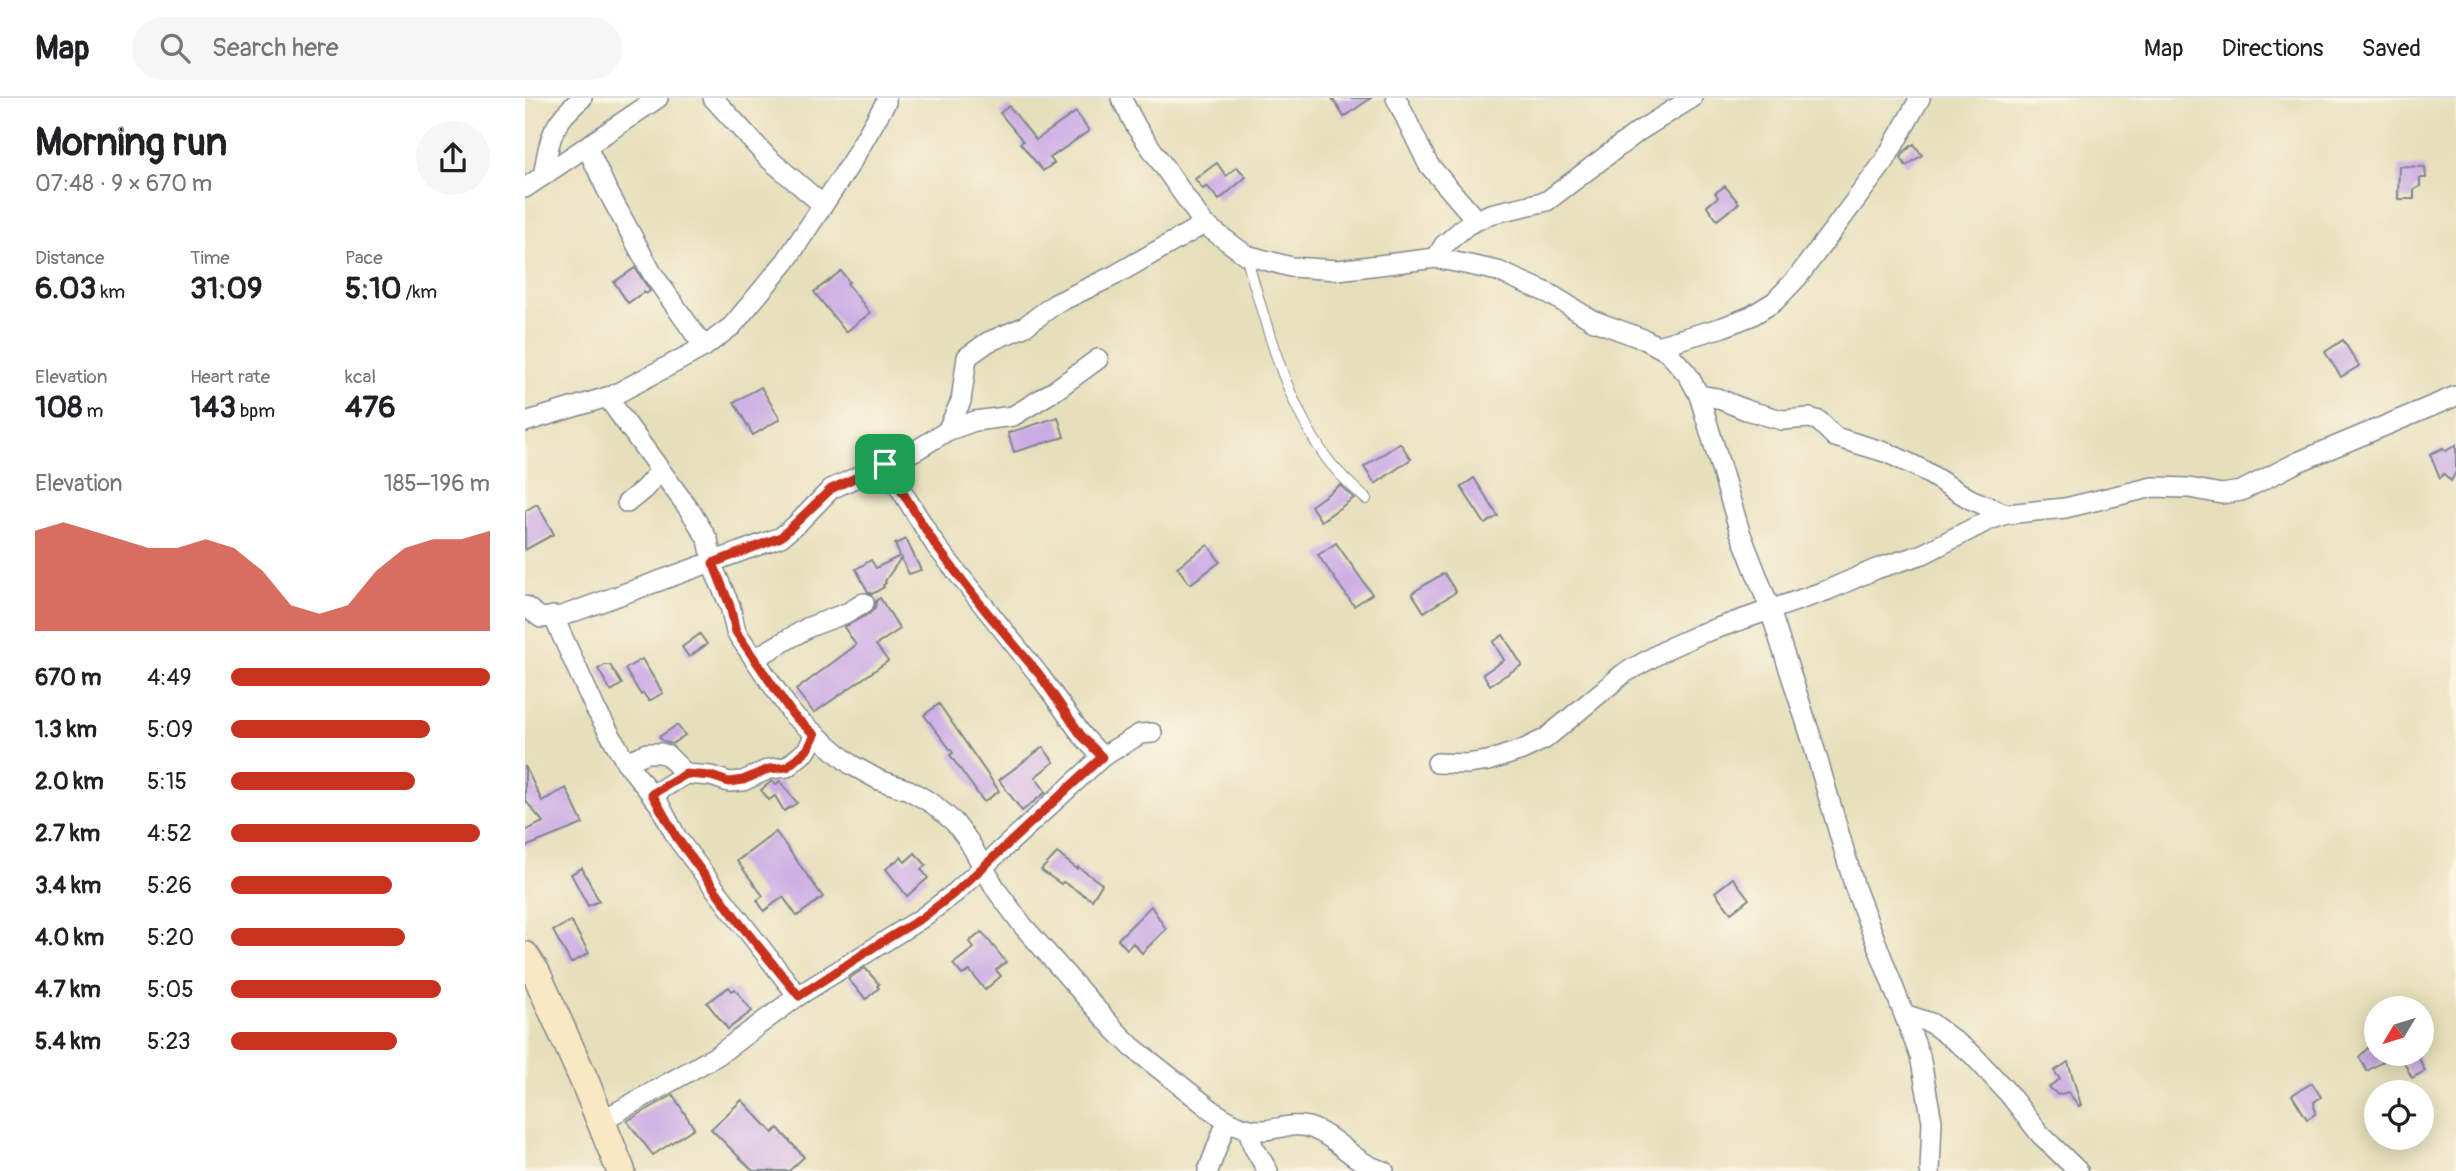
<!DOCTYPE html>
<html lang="en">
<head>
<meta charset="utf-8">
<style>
  :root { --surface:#fff; --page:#f6f6f6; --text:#202124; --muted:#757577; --line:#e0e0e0; --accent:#c8321e }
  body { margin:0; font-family:Pangolin,sans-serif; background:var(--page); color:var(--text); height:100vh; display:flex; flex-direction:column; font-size:26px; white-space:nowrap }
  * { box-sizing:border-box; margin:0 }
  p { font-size:23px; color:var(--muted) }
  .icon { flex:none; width:38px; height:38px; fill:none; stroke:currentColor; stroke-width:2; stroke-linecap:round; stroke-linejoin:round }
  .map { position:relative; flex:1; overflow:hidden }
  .sheet { display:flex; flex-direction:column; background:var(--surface); width:525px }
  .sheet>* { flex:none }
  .needle { width:46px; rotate:232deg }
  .buttons { position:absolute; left:1839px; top:898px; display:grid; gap:14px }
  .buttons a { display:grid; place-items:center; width:70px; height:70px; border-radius:50%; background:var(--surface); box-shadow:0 4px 18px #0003; font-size:35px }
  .pin { position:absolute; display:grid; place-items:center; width:60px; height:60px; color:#fff; margin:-30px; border-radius:14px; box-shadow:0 4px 10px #0006 }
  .round { display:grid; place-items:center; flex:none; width:74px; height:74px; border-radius:37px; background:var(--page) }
  .overview { display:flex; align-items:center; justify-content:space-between; height:119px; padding:0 35px }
  h1 { font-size:38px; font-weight:800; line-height:52px }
  .figures { display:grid; grid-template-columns:repeat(3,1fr); gap:10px; height:119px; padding:7px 35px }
  .figures div { display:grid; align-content:center }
  .figures b { font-size:30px; font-weight:800 }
  .figures small { font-size:19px; font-weight:400 }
  .figures p { font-size:19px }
  .chart { height:196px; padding:14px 35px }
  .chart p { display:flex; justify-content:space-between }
  .chart svg { width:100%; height:126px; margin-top:7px; fill:var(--accent); opacity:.7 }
  ul { padding:0 35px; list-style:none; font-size:23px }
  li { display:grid; grid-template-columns:112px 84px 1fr; align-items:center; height:52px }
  li i { height:18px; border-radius:9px; background:var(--accent) }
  header { display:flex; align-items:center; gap:42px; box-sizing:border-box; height:98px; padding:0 35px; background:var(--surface); border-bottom:2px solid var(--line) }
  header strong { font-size:33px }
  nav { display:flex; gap:38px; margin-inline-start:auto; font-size:24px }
  .search { width:490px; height:63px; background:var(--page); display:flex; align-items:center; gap:18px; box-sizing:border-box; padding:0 24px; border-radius:38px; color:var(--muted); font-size:26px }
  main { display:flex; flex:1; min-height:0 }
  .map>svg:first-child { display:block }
  .building { fill:#cbabe5 }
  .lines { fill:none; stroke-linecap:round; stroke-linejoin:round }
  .lane-casing { stroke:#80878c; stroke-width:12 }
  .street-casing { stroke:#80878c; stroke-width:22 }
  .secondary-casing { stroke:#80878c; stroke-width:31 }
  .lane { stroke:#fff; stroke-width:10 }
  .street { stroke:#fff; stroke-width:19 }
  .secondary { stroke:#fae7c3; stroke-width:28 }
  .route-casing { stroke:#fff; stroke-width:14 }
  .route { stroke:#c8321e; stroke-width:9 }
</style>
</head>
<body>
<header>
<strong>Map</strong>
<div class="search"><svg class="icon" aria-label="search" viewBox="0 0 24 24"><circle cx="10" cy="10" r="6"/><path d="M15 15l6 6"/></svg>Search here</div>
<nav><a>Map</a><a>Directions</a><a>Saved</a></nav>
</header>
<main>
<section class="sheet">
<div class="overview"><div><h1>Morning run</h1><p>07:48 · 9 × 670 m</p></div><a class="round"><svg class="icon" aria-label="share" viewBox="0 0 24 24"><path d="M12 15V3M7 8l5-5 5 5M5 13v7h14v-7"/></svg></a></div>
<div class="figures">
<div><p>Distance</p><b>6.03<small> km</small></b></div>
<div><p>Time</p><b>31:09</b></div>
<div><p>Pace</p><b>5:10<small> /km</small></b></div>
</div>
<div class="figures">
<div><p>Elevation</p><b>108<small> m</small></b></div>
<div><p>Heart rate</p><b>143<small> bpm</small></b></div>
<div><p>kcal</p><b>476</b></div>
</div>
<div class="chart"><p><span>Elevation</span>185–196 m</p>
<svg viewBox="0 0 160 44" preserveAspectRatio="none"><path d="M0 44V9L10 6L20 9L30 12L40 15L50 15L60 12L70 15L80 23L90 35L100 38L110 35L120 23L130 15L140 12L150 12L160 9V44z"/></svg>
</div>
<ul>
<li><b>670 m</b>4:49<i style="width:100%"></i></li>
<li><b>1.3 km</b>5:09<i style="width:77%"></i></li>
<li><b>2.0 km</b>5:15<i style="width:71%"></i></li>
<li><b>2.7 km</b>4:52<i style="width:96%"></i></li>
<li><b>3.4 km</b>5:26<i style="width:62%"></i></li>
<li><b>4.0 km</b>5:20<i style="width:67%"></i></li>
<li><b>4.7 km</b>5:05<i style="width:81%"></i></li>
<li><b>5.4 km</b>5:23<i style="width:64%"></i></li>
</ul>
</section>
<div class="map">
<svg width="1931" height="1073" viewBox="0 0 1931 1073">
  <rect width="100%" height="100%" fill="#fcf5e5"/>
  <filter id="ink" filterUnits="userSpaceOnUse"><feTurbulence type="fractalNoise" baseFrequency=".0143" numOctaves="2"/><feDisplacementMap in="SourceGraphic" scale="14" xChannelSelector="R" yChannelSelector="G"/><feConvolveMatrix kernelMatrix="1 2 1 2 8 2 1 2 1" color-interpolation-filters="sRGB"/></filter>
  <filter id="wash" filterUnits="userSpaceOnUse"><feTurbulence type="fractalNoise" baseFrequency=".00686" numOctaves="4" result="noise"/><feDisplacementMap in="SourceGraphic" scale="28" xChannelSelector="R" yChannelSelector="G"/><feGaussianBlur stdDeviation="1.57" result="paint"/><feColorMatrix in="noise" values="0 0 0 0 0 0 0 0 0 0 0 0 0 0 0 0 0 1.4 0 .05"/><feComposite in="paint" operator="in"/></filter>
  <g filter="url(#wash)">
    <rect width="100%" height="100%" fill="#e6dfbb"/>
    <g id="blocks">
      <g class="building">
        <path d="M807 0H846L819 19Z"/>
        <path d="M484 8 511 42 551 14 564 33 525 60 529 65 518 73 495 45 498 43 475 15Z"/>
        <path d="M1389 46 1397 57 1381 68 1376 60 1379 54Z"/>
        <path d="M692 65 701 78 712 69 721 79 694 102 682 88 678 91 670 81Z"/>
        <path d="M1874 68 1900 69 1901 80H1895V88L1889 92V101H1873Z"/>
        <path d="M1200 88 1214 105 1192 122 1182 108 1193 99 1190 95Z"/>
        <path d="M110 170 125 193 121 196 119 194 103 205 89 184Z"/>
        <path d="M316 173 324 184 322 185 345 215 321 234 289 194Z"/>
        <path d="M1818 242 1834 268 1816 279 1800 254Z"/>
        <path d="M236 289 255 321 228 337 209 304Z"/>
        <path d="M533 319 539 339 489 354 483 335Z"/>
        <path d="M875 345 886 361 850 386 839 369Z"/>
        <path d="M1931 347V374L1926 383 1919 376 1915 380 1905 356 1918 350 1921 353Z"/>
        <path d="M949 380 973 418 960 426 936 389Z"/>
        <path d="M815 387 829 400 796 423 786 408Z"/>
        <path d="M12 406 29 436 0 452V413Z"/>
        <path d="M381 441 396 472 384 476 376 460 360 483 361 485 358 487 359 489 347 496 343 494 331 471 346 462 351 470 375 458 370 446Z"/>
        <path d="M811 445 847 496 829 508 793 457Z"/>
        <path d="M683 447 695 464 665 486 652 469Z"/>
        <path d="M919 475 931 494 899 514 887 495Z"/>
        <path d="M355 500 375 531 351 547 363 563 289 615 271 592 331 547 319 529 345 515 350 510 351 503Z"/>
        <path d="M175 536 182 546 164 559 157 549Z"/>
        <path d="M978 537 997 567 965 587 958 576 979 562 968 544Z"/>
        <path d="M117 561 138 595 124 603 118 595 116 597 100 571Z"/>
        <path d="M80 567H85L97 586 86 593 73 571Z"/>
        <path d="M414 606 474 693 459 704 425 657 428 655 399 617Z"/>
        <path d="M152 627 160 637 147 646 138 643 134 639Z"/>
        <path d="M518 649 529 664 510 679 521 694 497 713 474 682Z"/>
        <path d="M0 668 17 703 41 690 58 726 0 749V733L18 724 0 702Z"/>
        <path d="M247 683 251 686 255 683 272 705 259 713 250 698 244 702 236 692Z"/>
        <path d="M251 734 298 799 272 818 258 799 239 813 232 802 238 798 212 763Z"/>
        <path d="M390 755 401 767 396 771 403 780 382 798 361 771 376 759 380 764Z"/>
        <path d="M532 755 552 771 553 769 577 786 567 802 538 784 536 786 516 772Z"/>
        <path d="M57 770 74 803 63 808 46 776Z"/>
        <path d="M1208 780 1224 801 1206 815 1190 794Z"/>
        <path d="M626 808 641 831 617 855 608 845 602 851 593 841Z"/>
        <path d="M46 823 64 855 46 865 28 833Z"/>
        <path d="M457 834 481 864 471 872 476 878 460 892 445 873 437 877 428 866 449 850 444 844Z"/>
        <path d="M340 870 354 886 352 888 354 890 341 901 323 881Z"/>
        <path d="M204 889 207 893 210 891 227 913 203 931 182 905Z"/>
        <path d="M1846 947 1851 956H1871L1842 973 1834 959Z"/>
        <path d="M1875 956H1892L1900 973 1887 980Z"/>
        <path d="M1543 964 1556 1007 1554 1008 1543 994 1533 997 1524 989 1535 981 1529 973Z"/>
        <path d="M1787 985 1796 999 1789 1004 1790 1016 1782 1021 1767 997Z"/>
        <path d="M148 997 169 1030 128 1057 102 1023Z"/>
        <path d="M217 1002 248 1035 253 1030 279 1059 264 1073H228L186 1031Z"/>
      </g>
    </g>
  </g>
  <g filter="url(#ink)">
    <use href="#blocks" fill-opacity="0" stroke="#80878c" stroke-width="2"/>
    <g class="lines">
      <g class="lane-casing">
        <path id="lane" d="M721 158C741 225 759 300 800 358 811 374 827 388 841 401"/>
      </g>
      <g class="street-casing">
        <g id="street">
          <path d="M188 0 243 60 298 107"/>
          <path d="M596 0 612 30 679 126 721 157 766 169 813 172 911 160 973 173 1025 196 1067 222 1121 242 1143 254 1163 277 1174 297 1215 434 1242 503 1287 642 1330 790 1395 958 1407 1023 1405 1073"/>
          <path d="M871 0 903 66 951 122"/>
          <path d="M62 49 81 90 127 175 179 249"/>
          <path d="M18 78C25 39 26 26 57 0"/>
          <path d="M0 90 133 0"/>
          <path d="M911 160 919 147 942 127 965 116 1022 103 1114 33 1167 0"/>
          <path d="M1132 248 1198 229 1226 218 1249 204 1272 180 1359 64 1395 0"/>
          <path d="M1174 297 1192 300 1221 312 1257 322 1285 320 1294 323 1310 339 1363 355 1396 371 1445 401 1481 416"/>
          <path d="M82 299 166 414 183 442 190 474 205 508 211 534 268 617 325 666 354 682 384 692 408 706 429 724 443 742 472 793 499 829 590 932 607 949 688 1013C704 1024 720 1033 739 1032 753 1031 768 1025 783 1029 811 1037 830 1067 859 1073"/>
          <path d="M0 324 89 297 179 249 207 228 261 163 324 68 361 4V0"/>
          <path d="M422 333 436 303 442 259 463 244 499 229 530 206 590 177 679 126"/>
          <path d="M360 366 411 448 514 577 557 637 577 659"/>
          <path d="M102 405 119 391 135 373"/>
          <path d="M0 508 16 520 37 518 256 439 272 426 306 391 393 351 422 333 450 323 488 318 529 293 573 261"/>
          <path d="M28 518 70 610 101 664 134 706 152 740 191 792 273 898"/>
          <path d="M229 561 284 529 324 514 339 505"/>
          <path d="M101 664 122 655H135L142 657 161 676 186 678 204 684 218 683 244 671 262 669 282 652 290 637"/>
          <path d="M912 665 942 666 963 663 997 652 1020 641 1098 576 1146 549 1175 536 1303 492 1351 471 1398 456 1462 423 1481 416 1540 410 1628 389 1664 390 1697 396 1716 393 1773 364 1931 298"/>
          <path d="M127 697 161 676"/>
          <path d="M1379 916 1406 925 1447 956 1483 995 1515 1036 1553 1073"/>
          <path d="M76 1023 193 957 273 898 397 820 431 794 577 659 615 636 627 635"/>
          <path d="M723 1031 728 1048 743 1073"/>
          <path d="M683 1073 702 1023"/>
        </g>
      </g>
      <g class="secondary-casing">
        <path id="secondary" d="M0 858 11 875 60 984 96 1073"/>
      </g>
      <use href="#lane" class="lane"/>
      <use href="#street" class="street"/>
      <use href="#secondary" class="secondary"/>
    </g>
  </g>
  <g class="lines" filter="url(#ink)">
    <g class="route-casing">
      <path id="route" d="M360 366 411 448 460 512 514 576 556 637 577 659 431 794 397 820 352 847 274 898 216 827 152 740 127 696 161 676 186 678 204 684 218 682 244 671 262 669 282 652 290 637 268 617 211 534 205 508 188 465 256 439 306 391Z"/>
    </g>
    <use href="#route" class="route"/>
  </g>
</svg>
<div class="buttons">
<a><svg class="needle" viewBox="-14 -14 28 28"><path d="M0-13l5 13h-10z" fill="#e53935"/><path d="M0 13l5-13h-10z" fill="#757577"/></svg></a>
<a><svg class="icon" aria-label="locate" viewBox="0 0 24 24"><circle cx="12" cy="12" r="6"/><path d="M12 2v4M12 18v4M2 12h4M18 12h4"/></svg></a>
</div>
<div class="pin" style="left:360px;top:366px;background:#1e9e55"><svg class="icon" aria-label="arrive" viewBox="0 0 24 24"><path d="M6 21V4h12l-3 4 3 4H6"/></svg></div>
</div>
</main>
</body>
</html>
